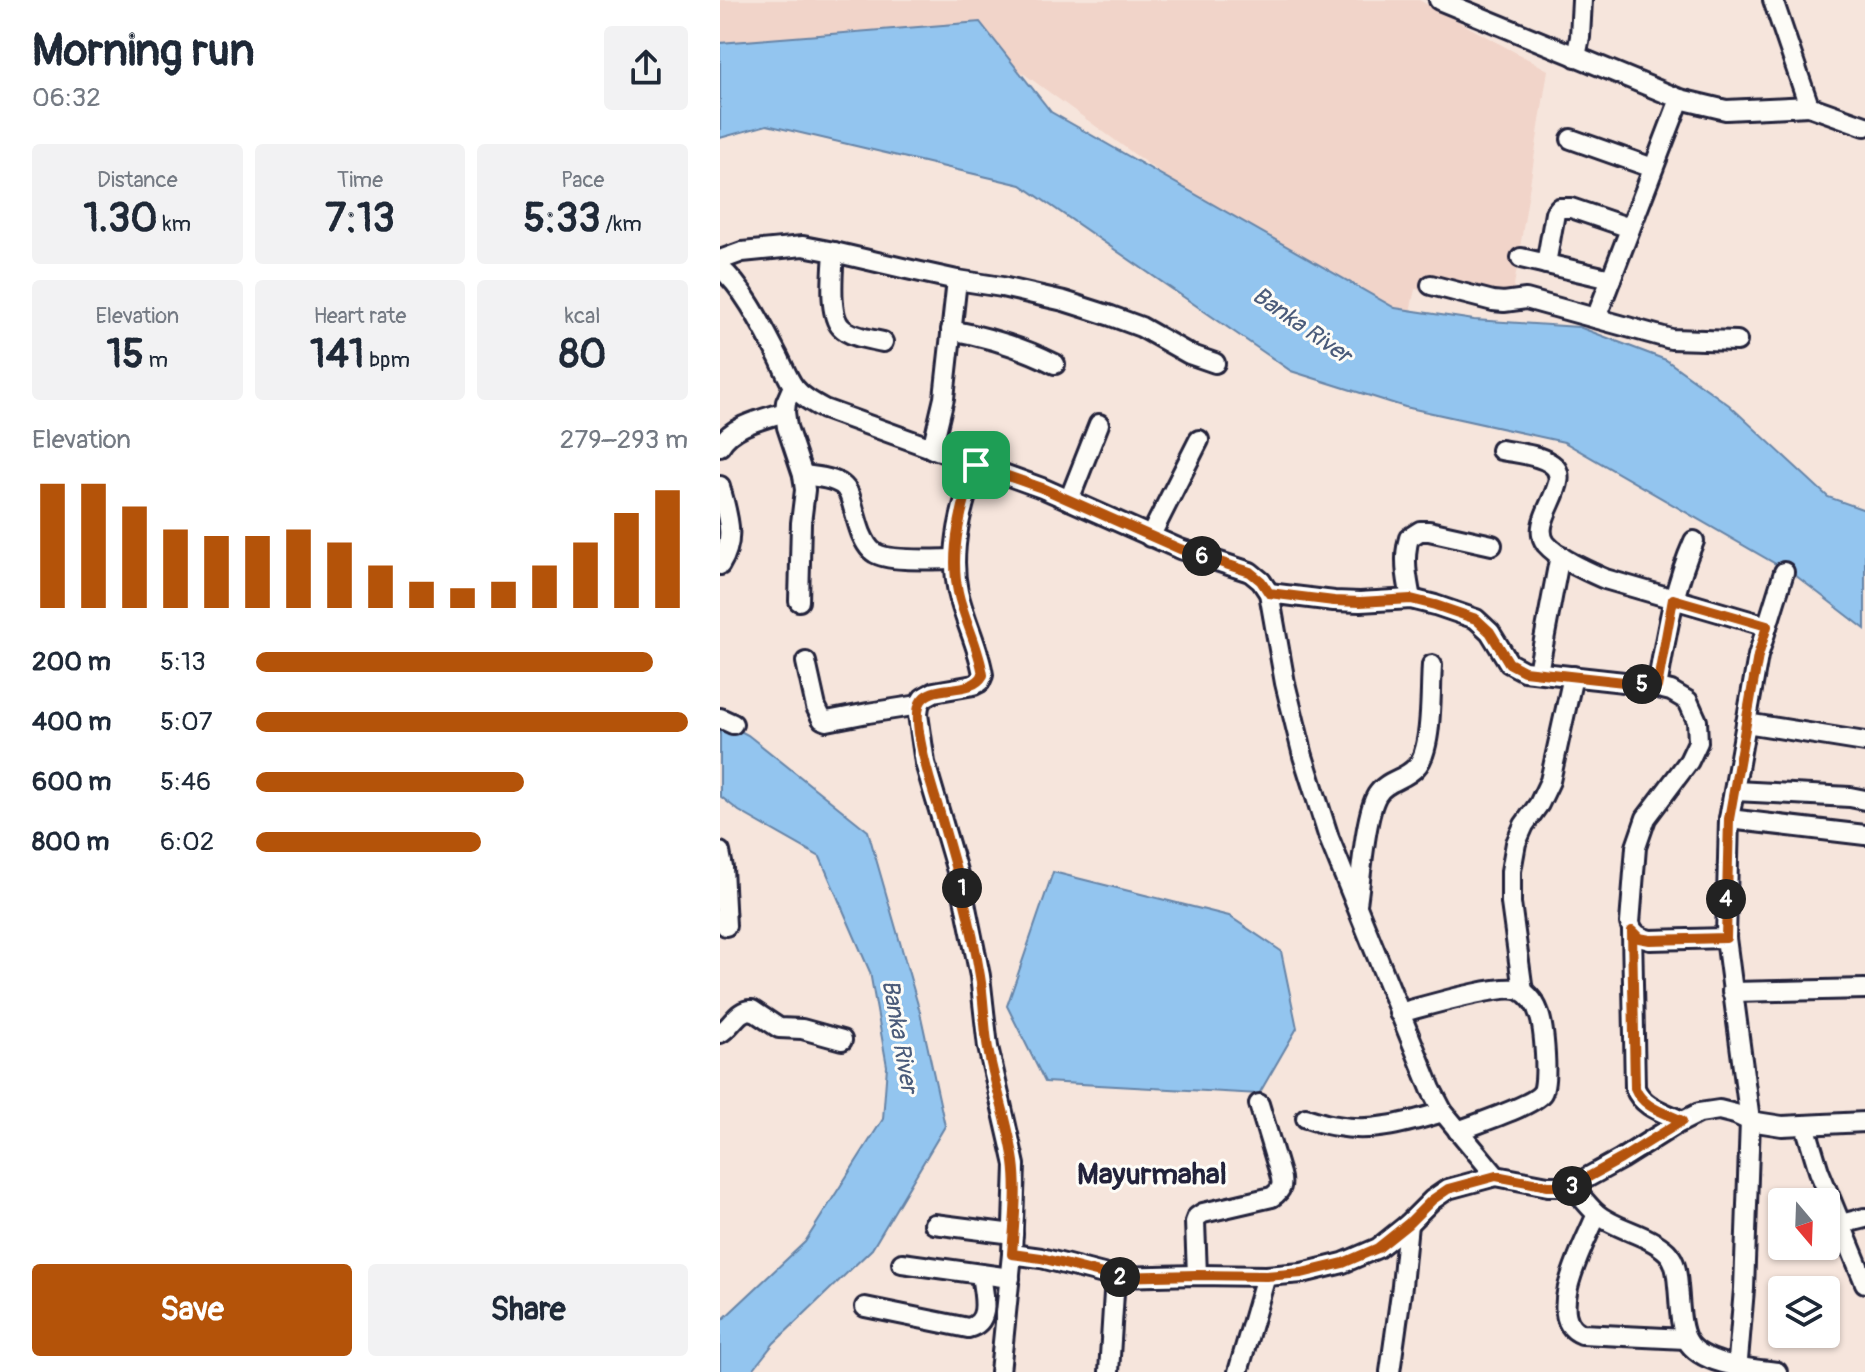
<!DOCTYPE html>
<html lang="en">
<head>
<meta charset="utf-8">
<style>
  :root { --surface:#fff; --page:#f2f2f3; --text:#1f2937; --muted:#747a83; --accent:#b45309 }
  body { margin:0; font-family:Pangolin,sans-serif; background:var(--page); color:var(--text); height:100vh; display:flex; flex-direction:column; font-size:30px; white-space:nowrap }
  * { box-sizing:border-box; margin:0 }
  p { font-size:26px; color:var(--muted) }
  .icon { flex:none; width:44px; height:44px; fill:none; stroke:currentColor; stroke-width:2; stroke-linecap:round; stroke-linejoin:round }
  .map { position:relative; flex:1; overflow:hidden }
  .drawer { display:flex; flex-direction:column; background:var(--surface); width:720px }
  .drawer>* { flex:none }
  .needle { width:52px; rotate:161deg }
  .tools { position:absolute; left:1048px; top:1188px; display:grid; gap:16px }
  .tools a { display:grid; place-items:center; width:72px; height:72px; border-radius:8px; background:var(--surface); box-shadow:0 2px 6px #0004; font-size:40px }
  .pin { position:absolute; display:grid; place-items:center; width:68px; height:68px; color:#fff; margin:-34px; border-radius:16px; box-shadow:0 4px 12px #0006 }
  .km { position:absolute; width:40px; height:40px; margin:-20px; border-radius:50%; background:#222; color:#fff; font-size:22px; line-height:40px; text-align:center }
  .round { display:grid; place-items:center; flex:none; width:84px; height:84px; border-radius:8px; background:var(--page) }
  .summary { display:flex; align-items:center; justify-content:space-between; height:136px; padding:0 32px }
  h1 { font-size:44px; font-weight:700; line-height:60px }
  .figures { display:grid; grid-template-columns:repeat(3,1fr); gap:12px; height:136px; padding:8px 32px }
  .figures div { display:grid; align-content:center; border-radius:8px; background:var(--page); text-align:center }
  .figures b { font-size:40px; font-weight:700 }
  .figures small { font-size:22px; font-weight:400 }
  .figures p { font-size:22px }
  .chart { height:224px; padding:16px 32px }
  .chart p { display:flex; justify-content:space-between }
  .chart svg { width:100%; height:144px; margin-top:8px; stroke:var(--accent); stroke-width:6 }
  .action { display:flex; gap:16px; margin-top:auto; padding:16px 32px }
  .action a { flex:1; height:92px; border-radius:8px; background:var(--accent); color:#fff; font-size:32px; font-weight:700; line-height:92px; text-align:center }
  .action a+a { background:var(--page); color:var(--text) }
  ul { padding:0 32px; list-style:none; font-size:26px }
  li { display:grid; grid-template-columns:128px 96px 1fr; align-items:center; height:60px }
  li i { height:20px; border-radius:10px; background:var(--accent) }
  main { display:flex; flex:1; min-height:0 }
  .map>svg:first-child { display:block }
  .built { fill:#f1d4c9 }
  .water { fill:#93c5ef; stroke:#6684a7; stroke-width:2 }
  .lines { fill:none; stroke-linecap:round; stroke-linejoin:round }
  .minor-casing { stroke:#22223b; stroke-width:24 }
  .minor { stroke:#fdfcf7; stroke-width:18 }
  .route-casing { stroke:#fff; stroke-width:16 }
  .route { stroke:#b45309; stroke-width:10 }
  .labels { text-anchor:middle; stroke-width:6; stroke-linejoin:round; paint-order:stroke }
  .water-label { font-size:24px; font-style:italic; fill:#4a5b7a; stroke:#fdfcf7 }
  .district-label { font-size:30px; font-weight:bold; fill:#22223b; stroke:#fdfcf7 }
</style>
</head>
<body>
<main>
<section class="drawer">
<div class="summary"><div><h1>Morning run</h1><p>06:32</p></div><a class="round"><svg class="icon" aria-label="share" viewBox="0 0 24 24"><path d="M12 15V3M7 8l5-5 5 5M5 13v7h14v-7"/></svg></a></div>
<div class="figures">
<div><p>Distance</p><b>1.30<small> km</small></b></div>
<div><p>Time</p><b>7:13</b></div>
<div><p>Pace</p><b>5:33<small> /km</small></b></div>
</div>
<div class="figures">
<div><p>Elevation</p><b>15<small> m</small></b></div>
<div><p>Heart rate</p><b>141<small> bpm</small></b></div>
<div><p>kcal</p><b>80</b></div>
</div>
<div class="chart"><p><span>Elevation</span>279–293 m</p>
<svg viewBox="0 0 160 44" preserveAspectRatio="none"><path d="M5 44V6M15 44V6M25 44V13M35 44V20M45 44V22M55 44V22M65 44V20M75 44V24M85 44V31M95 44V36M105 44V38M115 44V36M125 44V31M135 44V24M145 44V15M155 44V8"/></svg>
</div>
<ul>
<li><b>200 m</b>5:13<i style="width:92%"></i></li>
<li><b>400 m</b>5:07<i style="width:100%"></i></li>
<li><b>600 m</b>5:46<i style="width:62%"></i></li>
<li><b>800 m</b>6:02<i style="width:52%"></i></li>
</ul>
<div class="action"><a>Save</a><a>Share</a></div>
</section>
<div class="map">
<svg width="1145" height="1372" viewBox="0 0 1145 1372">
  <rect width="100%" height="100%" fill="#f6e5dc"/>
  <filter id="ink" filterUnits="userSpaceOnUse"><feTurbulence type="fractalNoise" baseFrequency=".0125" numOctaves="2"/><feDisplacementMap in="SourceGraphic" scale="16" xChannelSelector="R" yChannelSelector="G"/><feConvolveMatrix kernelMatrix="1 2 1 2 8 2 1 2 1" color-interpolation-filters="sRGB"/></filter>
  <g filter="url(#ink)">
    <path class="built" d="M0 0H699L828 70 791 305 695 289 690 312 613 299 274 52 0 77Z"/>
    <g class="water">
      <path d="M260 22 331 112 675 308 754 320 859 327 946 360 1009 405 1108 497 1145 510V629L1075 575 844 442 685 407 571 371 301 185 47 125 0 138V43Z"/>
      <path d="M0 720 28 735 148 831 200 1012 225 1126 152 1249 54 1343 31 1372H0V1322L85 1242 163 1119 167 1066 150 972 100 857 19 811 0 796Z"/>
      <path d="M333 872 509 916 561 951 577 1028 539 1094 325 1082 287 1006Z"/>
    </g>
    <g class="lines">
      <g class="minor-casing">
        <g id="minor">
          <path d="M719 0 960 99 1006 110 1089 106"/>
          <path d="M1053 0 1089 106 1145 126"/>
          <path d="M856 57 860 37 862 0"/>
          <path d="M851 139 933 168"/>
          <path d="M114 252C113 270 108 314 121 327 130 337 150 339 163 342"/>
          <path d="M801 258 891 279"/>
          <path d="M0 260 22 252 83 246 114 252 187 269 237 280 282 287 344 301 391 316 421 327 469 354 495 363"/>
          <path d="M826 264 835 213 839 208H851L910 228"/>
          <path d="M0 268C24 287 45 331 59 358 64 368 68 379 74 387 82 397 93 403 104 409L322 488 460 549 530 572 541 581 549 593 565 683 583 756 609 838 711 1089 723 1112 776 1176 828 1186H852L901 1159 955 1125 979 1113 999 1110 1015 1114 1030 1121 1062 1126 1145 1122"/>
          <path d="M711 285 773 301 784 302 806 299 951 339 1017 341"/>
          <path d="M876 318 960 99"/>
          <path d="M231 330C267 337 302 347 335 364"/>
          <path d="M73 386 66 402 65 412 67 427 83 475 85 490 81 523 79 601"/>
          <path d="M0 446C12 425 43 419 65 412"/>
          <path d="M212 449 224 398 237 280"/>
          <path d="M781 450C796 453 817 454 830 463 858 480 807 520 826 544 839 559 867 571 885 579L1047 626"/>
          <path d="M256 465C242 504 229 550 238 592 244 620 259 647 263 675L260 682 254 685 214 692 203 698 199 705 198 714 205 763 242 888 260 976 268 1047 295 1165 292 1254 280 1372"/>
          <path d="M83 475C138 481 125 489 141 533 144 540 148 549 155 553 168 562 217 559 235 559"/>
          <path d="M0 486C7 515 17 538 0 565"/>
          <path d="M349 500 379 424"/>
          <path d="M430 537 479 440"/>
          <path d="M549 593 614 601 640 602 691 599 715 605 756 619 770 632 789 663 804 671 922 684 951 691 968 701 977 721 978 742 969 761 926 818 916 847 910 923C913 934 919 937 930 940L1006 938"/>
          <path d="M691 599C687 578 683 558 689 538L700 531H709L772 545"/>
          <path d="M86 662 96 707 102 719 107 721 148 713 199 705"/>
          <path d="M818 672 840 555"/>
          <path d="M937 687C946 637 953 588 974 541"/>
          <path d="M0 718 13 724"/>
          <path d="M1026 723 1145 742"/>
          <path d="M1015 791 1130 797 1145 800"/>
          <path d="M1009 819 1145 835"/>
          <path d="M0 852 3 868 6 926"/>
          <path d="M637 904C641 879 645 815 657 795 666 780 685 780 696 767 713 750 710 690 712 665"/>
          <path d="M912 931 915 1088C923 1108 944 1112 962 1121"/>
          <path d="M803 991 791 903V871L796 843 804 825 819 804 830 781 853 676"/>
          <path d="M1012 992 1145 989"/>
          <path d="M679 1013C703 1007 781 983 800 990 809 994 817 1005 819 1014 824 1026 829 1083 822 1093 813 1106 755 1124 738 1131"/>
          <path d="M0 1033C12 1027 17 1009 32 1010L59 1028 82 1029 122 1040"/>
          <path d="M586 1118C596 1121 606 1125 617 1126 652 1133 690 1122 723 1112"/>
          <path d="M1085 1125 1099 1171 1145 1283"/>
          <path d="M852 1186C860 1195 868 1206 877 1214 897 1230 928 1234 947 1252 956 1261 957 1274 958 1286 960 1303 959 1325 967 1340 980 1365 1032 1369 1057 1372"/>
          <path d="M877 1214C866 1241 822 1319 862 1334L966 1339"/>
          <path d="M214 1224 293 1234"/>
          <path d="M1121 1224 1145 1218"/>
          <path d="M292 1254 321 1258 395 1277 477 1275 546 1276 582 1273 623 1263 658 1248 688 1224 712 1200 728 1189 776 1176"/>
          <path d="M182 1263 290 1278"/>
          <path d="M477 1275 475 1222 477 1217 483 1213 552 1197C562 1190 563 1185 560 1174L539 1104"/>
          <path d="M145 1307 248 1328C273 1322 263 1293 261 1274"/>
          <path d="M389 1372 395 1277"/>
          <path d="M518 1372 546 1276"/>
          <path d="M670 1372 682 1286 688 1224"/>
          <path d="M1017 1372 1024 1289 1030 1121 1006 938 1009 819 1038 656 1064 572"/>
        </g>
      </g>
      <use href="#minor" class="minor"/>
    </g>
  </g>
  <g class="lines" filter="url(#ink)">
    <g class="route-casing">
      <path id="route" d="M256 465 322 488 460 549 530 572 541 581 549 593 614 601 640 602 691 599 715 605 756 619 770 632 789 663 804 671 922 684 937 687 953 599 1047 626 1038 656 1009 819 1006 938 930 940 919 938 912 931 915 1088C923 1108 944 1112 962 1121L901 1159 852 1186H828L776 1176 728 1189 712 1200 688 1224 658 1248 623 1263 582 1273 546 1276 477 1275 395 1277 321 1258 292 1254C294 1224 298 1192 294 1162 289 1124 275 1087 268 1049 264 1025 264 1000 260 976 251 920 235 865 219 810 212 788 191 724 200 703 210 681 251 697 263 675 259 647 244 620 238 592 229 550 242 504 256 465Z"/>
    </g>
    <use href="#route" class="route"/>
  </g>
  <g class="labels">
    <g class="water-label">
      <text transform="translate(582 325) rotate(35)" y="8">Banka River</text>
      <text transform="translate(180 1036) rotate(80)" y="8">Banka River</text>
    </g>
    <g class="district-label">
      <text x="432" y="1184">Mayurmahal</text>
    </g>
  </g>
</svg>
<div class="tools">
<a><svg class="needle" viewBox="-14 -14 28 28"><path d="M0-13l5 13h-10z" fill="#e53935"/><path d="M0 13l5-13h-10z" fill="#747a83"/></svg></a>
<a><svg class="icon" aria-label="layers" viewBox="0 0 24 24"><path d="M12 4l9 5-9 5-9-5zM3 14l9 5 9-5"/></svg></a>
</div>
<div class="pin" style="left:256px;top:465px;background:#1e9e55"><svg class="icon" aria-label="arrive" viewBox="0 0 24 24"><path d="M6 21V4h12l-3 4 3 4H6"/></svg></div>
<b class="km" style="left:242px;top:888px">1</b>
<b class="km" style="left:400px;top:1277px">2</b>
<b class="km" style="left:852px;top:1186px">3</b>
<b class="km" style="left:1006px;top:899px">4</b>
<b class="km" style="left:922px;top:684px">5</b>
<b class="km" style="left:482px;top:556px">6</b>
</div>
</main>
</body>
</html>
